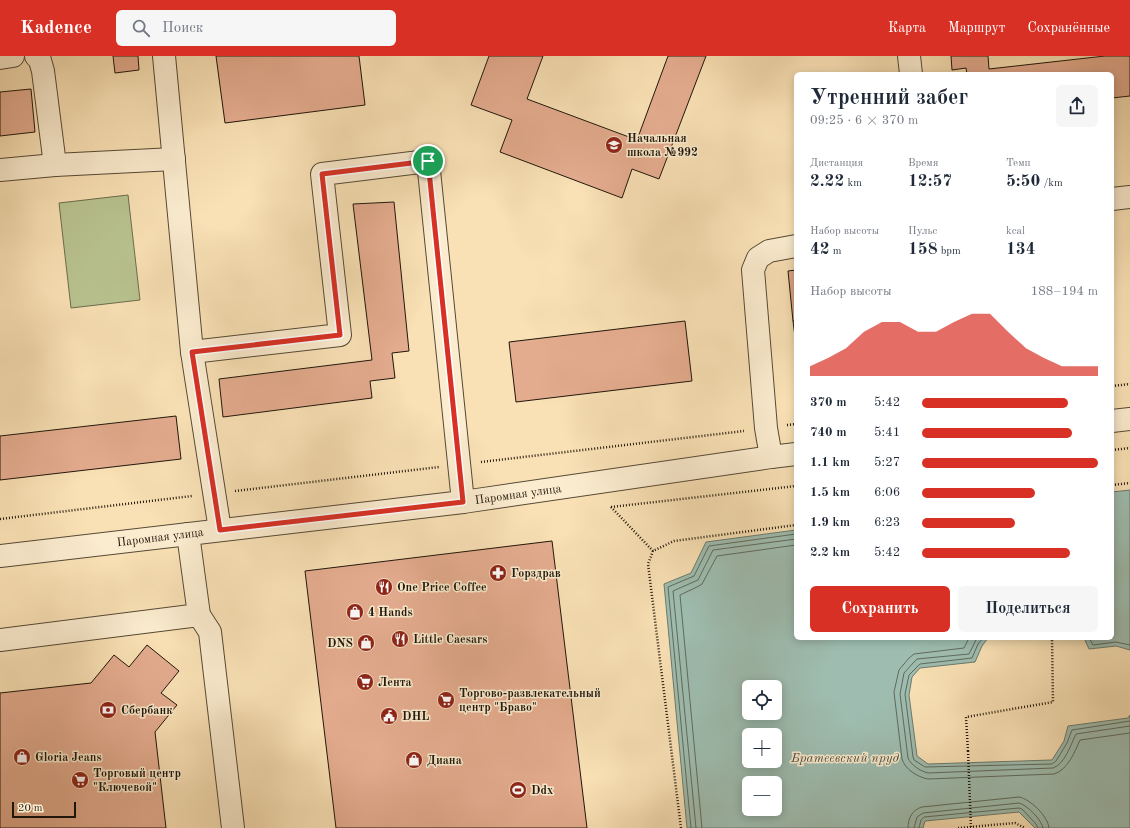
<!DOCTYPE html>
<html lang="ru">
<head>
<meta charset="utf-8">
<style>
  :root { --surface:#fff; --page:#f6f6f7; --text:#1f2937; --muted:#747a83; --accent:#d93025 }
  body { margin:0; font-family:"Old Standard TT",serif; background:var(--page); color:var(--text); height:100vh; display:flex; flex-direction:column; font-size:15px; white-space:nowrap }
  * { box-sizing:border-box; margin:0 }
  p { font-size:13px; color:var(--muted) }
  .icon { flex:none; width:22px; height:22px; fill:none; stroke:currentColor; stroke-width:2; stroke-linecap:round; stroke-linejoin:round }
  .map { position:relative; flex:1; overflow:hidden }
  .side { position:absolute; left:794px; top:16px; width:320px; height:568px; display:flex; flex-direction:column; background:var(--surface); border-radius:6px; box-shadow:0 2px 10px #0003 }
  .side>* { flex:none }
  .buttons { position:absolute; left:742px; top:624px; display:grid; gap:8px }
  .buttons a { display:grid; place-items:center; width:40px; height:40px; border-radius:6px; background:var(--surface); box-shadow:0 2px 10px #0003; font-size:20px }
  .scale { position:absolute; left:12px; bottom:10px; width:64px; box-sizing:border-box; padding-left:4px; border:2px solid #20160a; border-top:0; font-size:11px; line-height:14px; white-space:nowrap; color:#20160a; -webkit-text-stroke:3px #fbeccf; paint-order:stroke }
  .pin { position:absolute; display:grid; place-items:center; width:34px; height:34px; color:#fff; margin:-17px; border:2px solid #fff; border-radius:50%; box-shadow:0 1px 4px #0007 }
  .round { display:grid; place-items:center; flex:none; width:42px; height:42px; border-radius:6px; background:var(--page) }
  .summary { display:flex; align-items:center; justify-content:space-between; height:68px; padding:0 16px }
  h1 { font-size:22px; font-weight:700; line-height:30px }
  .metrics { display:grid; grid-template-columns:repeat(3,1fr); gap:6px; height:68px; padding:4px 16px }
  .metrics div { display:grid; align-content:center }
  .metrics b { font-size:17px; font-weight:700 }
  .metrics small { font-size:11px; font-weight:400 }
  .metrics p { font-size:11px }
  .chart { height:112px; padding:8px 16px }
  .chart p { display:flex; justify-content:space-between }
  .chart svg { width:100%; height:72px; margin-top:4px; fill:var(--accent); opacity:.7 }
  .action { display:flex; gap:8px; margin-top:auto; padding:8px 16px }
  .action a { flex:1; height:46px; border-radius:6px; background:var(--accent); color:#fff; font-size:16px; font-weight:700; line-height:46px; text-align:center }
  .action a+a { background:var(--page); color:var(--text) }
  ul { padding:0 16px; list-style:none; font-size:13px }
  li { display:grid; grid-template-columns:64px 48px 1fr; align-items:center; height:30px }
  li i { height:10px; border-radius:5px; background:var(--accent) }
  header { display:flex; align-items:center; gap:24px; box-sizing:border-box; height:56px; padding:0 20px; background:var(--accent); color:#fff }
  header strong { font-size:19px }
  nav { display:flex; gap:22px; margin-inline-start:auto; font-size:14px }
  .search { width:280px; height:36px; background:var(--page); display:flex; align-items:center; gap:10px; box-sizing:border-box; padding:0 14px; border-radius:6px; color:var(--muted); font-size:15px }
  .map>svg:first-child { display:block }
  .green { fill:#b9c491; stroke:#6c6d4e }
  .water { fill:#9ebdb0; stroke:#6c7a6e; fill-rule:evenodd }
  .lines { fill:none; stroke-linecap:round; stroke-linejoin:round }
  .shore { stroke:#5f6a5d; stroke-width:1 }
  .building { fill:#e4ac8f; stroke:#20160a }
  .minor-casing { stroke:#564935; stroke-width:24 }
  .path { stroke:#20160a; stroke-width:2.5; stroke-dasharray:1 2; stroke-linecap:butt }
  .minor { stroke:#fbeccf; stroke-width:22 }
  .path-bridge { stroke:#20160a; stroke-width:2.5; stroke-dasharray:1 2; stroke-linecap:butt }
  .route-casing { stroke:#fff; stroke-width:8 }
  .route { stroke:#d93025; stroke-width:5 }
  .labels { text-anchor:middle; stroke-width:3; stroke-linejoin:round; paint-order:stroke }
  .poi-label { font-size:12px; font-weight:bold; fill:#20160a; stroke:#fbeccf; text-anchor:start }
  .street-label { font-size:12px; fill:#20160a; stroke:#fbeccf }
  .water-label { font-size:13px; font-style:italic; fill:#4c5044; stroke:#fbeccf }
</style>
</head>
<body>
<header>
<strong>Kadence</strong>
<div class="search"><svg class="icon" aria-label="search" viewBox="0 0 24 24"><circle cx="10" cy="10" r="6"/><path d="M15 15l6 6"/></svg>Поиск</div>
<nav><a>Карта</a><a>Маршрут</a><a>Сохранённые</a></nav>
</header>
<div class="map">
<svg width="1130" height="772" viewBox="0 0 1130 772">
  <rect width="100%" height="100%" fill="#f9e1b5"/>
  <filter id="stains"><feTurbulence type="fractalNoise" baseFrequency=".005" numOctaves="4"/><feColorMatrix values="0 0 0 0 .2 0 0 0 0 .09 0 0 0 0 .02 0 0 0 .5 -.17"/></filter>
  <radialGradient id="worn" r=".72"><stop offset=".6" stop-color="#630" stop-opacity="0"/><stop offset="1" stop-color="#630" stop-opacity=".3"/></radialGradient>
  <path class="green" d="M128 139 140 244 71 252 59 147Z"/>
  <g class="water">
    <path d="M1130 434V594L1116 590 1089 593 1084 582H1112V436Z"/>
    <path d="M796 474V582H988L982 590 975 606 920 612 912 621 909 639 917 700 928 708 1052 704 1064 685 1068 670 1128 662 1130 659V772H1035L1019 756 925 765 923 772H687L664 528 691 517 706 486ZM749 631H775V657H749ZM749 679H775V705H749ZM749 727H775V753H749Z"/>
  </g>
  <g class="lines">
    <g class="shore">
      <path d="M969 582 964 592 914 598 909 602 899 614 894 636 902 703C905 713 917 721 928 723L1054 718C1068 714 1075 695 1080 684L1130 677"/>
      <path d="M977 582 969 598 917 603 914 606 904 617 900 638 908 702C911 709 920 715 928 717L1053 712C1065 708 1071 688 1076 678L1130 670"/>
      <path d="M983 582 978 588 972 602 920 608 909 619 905 638 913 701 914 704 925 711 1052 708 1056 705 1067 687 1072 674 1130 665"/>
      <path d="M1089 582 1093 589 1116 586 1130 589"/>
      <path d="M691 772 668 531 694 520 709 490 796 478"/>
      <path d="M696 772 673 535 698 524 713 494 796 483"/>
      <path d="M702 772 680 539 697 531 702 528 717 500 796 489"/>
      <path d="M908 772C908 762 912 754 922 751L1019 741C1030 743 1048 760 1049 772"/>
      <path d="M914 772 917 761 923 757 1019 747C1027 749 1042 764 1043 772"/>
      <path d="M919 772 921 764 924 761 1019 752 1022 753 1036 768 1038 772"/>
    </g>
  </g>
  <g class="building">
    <path d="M113 0H138L139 14 115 17Z"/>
    <path d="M216 0H359L365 49 225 67Z"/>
    <path d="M489 0H543L527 43 637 84 668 0H706L659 123 632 113 622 142 500 96 512 64 471 49Z"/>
    <path d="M951 0H988L989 13 1105 0H1130V40L1112 42V18H967L966 12 952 14Z"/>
    <path d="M31 33 35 76 0 80V36Z"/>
    <path d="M394 146 409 295 392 297 395 322 370 325 372 342 223 361 219 323 372 304 353 148Z"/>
    <path d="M796 214V265H793L788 215Z"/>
    <path d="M685 265 692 325 516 346 509 286Z"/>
    <path d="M793 265H796V289Z"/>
    <path d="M176 360 181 403 0 424V380Z"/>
    <path d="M552 485 587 772H336L305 515Z"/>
    <path d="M147 589 179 615 161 637 177 649 155 676 166 772H0V637L91 627 114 599 129 611Z"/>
  </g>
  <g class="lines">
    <g class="minor-casing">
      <g id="minor">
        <path d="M36 0 39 1 43 15 55 109"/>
        <path d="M164 0 192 296 220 474"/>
        <path d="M909 0 911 18"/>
        <path d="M0 2 13 0"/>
        <path d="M0 114 55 109 174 103"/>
        <path d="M1112 143 1130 141"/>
        <path d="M192 296 340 279 322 118 428 105 463 446"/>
        <path d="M1112 365 1130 363"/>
        <path d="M771 401 766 372 753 214 758 202 769 195 796 190"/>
        <path d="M188 478 199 559"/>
        <path d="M0 500 463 446 771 401 796 398"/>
        <path d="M0 584 199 559 210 576 233 772"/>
      </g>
    </g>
    <g class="path">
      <path d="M1112 330 1130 328"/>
      <path d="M787 369 796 368"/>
      <path d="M1112 394 1130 392"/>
      <path d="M481 406 744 375"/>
      <path d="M1112 429 1130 427"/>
      <path d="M235 435 439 411"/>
      <path d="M611 451 796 430"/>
      <path d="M611 451 653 495"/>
      <path d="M0 463 192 440"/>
      <path d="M968 695 966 661 1053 646 1052 582"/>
      <path d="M681 772 648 508 653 495 674 485 796 469"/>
      <path d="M958 772 1015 767 1025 772"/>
    </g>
    <use href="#minor" class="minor"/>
    <path class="path-bridge" d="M968 695 971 772"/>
  </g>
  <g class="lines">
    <g class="route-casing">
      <path id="route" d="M428 105 463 446 220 474 192 296 340 279 322 118Z"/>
    </g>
    <use href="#route" class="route"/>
  </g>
  <defs>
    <g id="school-disc" transform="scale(0.9)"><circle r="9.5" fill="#8f2418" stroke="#fbeccf"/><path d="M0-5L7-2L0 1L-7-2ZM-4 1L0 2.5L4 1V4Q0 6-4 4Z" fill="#fff"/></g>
    <g id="pharmacy-disc" transform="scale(0.9)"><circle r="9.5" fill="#8f2418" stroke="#fbeccf"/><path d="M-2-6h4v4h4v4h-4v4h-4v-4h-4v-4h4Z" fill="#fff"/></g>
    <g id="restaurant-disc" transform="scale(0.9)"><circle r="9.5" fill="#8f2418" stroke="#fbeccf"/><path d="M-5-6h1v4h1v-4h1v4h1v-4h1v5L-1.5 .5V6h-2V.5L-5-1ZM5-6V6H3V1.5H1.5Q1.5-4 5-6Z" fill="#fff"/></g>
    <g id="shop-disc" transform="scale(0.9)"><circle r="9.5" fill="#8f2418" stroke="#fbeccf"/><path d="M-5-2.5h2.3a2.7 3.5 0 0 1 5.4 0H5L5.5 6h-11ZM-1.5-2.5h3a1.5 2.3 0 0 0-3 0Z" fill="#fff"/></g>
    <g id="supermarket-disc" transform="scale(0.9)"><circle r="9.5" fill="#8f2418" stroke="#fbeccf"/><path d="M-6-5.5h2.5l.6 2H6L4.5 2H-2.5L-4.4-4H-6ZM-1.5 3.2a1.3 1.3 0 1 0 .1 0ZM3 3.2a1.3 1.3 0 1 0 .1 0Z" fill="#fff"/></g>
    <g id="bank-disc" transform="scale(0.9)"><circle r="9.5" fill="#8f2418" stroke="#fbeccf"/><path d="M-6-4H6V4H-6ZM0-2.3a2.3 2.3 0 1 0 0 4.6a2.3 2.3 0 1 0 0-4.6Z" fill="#fff"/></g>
    <g id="civic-disc" transform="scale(0.9)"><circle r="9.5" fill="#8f2418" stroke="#fbeccf"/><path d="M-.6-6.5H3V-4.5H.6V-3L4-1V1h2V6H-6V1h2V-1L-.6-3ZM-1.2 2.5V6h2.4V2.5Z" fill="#fff"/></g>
    <g id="stadium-disc" transform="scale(0.9)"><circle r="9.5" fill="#8f2418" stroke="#fbeccf"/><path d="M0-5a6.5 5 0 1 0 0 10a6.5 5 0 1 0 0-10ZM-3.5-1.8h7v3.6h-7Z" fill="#fff"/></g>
  </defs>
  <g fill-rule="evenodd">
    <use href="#school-disc" x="614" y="89"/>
    <use href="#pharmacy-disc" x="498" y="517"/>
    <use href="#restaurant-disc" x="384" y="531"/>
    <use href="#shop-disc" x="355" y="556"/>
    <use href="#restaurant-disc" x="400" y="583"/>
    <use href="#shop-disc" x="366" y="587"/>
    <use href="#supermarket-disc" x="365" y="626"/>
    <use href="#supermarket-disc" x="446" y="644"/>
    <use href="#bank-disc" x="108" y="654"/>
    <use href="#civic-disc" x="389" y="660"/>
    <use href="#shop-disc" x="22" y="701"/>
    <use href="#shop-disc" x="414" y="704"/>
    <use href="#supermarket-disc" x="80" y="724"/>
    <use href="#stadium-disc" x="518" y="734"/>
  </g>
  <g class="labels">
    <g class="poi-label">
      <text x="627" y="86">Начальная<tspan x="627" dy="14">школа №992</tspan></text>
      <text x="511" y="521">Горздрав</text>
      <text x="397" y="535">One Price Coffee</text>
      <text x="368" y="560">4 Hands</text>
      <text x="413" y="587">Little Caesars</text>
      <text x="353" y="591" text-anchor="end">DNS</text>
      <text x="378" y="630">Лента</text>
      <text x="459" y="641">Торгово-развлекательный<tspan x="459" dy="14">центр "Браво"</tspan></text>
      <text x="121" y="658">Сбербанк</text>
      <text x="402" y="664">DHL</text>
      <text x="35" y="705">Gloria Jeans</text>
      <text x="427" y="708">Диана</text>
      <text x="93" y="721">Торговый центр<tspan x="93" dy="14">"Ключевой"</tspan></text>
      <text x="531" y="738">Ddx</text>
    </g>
    <g class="street-label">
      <text transform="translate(518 438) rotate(-8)" y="4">Паромная улица</text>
      <text transform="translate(160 481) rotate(-7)" y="4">Паромная улица</text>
    </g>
    <g class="water-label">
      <text x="845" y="706">Братеевский пруд</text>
    </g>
  </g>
  <rect width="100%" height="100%" filter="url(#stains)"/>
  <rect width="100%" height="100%" fill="url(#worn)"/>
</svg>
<div class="buttons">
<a><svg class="icon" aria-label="locate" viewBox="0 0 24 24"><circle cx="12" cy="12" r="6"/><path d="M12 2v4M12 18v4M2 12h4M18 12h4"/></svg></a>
<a>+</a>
<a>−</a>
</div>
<div class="scale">20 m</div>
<div class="pin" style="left:428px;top:105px;background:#1e9e55"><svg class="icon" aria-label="arrive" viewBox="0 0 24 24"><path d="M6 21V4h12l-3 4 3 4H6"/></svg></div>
<section class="side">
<div class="summary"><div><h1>Утренний забег</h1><p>09:25 · 6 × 370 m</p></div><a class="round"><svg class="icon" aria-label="share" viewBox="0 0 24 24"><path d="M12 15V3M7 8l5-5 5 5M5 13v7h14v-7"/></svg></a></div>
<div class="metrics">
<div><p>Дистанция</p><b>2.22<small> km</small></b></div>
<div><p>Время</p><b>12:57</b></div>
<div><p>Темп</p><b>5:50<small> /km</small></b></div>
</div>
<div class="metrics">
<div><p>Набор высоты</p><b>42<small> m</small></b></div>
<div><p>Пульс</p><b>158<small> bpm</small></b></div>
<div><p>kcal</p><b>134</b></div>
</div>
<div class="chart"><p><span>Набор высоты</span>188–194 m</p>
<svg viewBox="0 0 160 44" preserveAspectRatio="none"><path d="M0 44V38L10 33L20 27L30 17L40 11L50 11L60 17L70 17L80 11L90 6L100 6L110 17L120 27L130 33L140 38L150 38L160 38V44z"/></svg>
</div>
<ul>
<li><b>370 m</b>5:42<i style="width:83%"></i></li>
<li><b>740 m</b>5:41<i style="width:85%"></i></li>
<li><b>1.1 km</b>5:27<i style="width:100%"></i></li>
<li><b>1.5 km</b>6:06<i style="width:64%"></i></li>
<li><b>1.9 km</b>6:23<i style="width:53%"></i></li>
<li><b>2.2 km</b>5:42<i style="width:84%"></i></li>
</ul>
<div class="action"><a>Сохранить</a><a>Поделиться</a></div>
</section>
</div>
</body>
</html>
